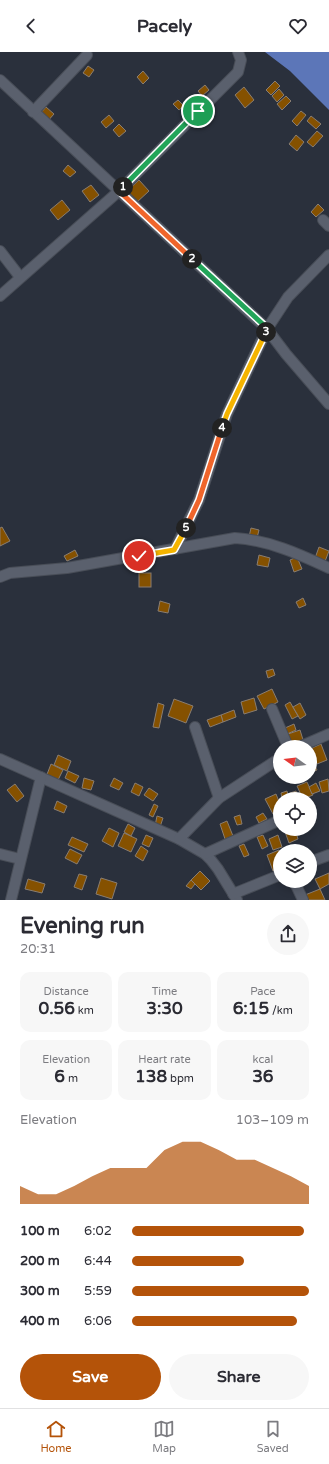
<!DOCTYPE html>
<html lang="en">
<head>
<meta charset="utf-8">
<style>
  :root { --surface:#fff; --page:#f7f7f7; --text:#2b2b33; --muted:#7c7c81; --line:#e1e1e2; --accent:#b45309 }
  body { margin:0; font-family:"Varela Round",sans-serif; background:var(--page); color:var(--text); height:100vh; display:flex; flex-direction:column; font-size:15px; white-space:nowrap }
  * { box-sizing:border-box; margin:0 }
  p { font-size:13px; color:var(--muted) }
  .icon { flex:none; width:22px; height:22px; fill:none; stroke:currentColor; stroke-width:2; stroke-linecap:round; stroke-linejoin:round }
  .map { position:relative; height:848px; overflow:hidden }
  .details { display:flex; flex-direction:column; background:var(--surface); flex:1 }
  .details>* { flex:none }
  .needle { width:26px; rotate:285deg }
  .fabs { position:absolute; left:273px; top:688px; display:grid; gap:8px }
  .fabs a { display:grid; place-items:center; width:44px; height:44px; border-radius:50%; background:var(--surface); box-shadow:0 2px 10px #0003; font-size:20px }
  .pin { position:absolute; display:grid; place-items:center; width:34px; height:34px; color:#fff; margin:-17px; border:2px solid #fff; border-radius:50%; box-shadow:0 1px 4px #0007 }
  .km { position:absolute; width:20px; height:20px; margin:-10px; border-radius:50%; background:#222; color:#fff; font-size:11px; line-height:20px; text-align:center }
  .round { display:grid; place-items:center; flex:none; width:42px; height:42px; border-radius:21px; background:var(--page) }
  .headline { display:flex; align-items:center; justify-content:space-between; height:68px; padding:0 20px }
  h1 { font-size:22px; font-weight:700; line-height:30px }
  .figures { display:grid; grid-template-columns:repeat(3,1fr); gap:6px; height:68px; padding:4px 20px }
  .figures div { display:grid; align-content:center; border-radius:10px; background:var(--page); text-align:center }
  .figures b { font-size:17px; font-weight:700 }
  .figures small { font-size:11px; font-weight:400 }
  .figures p { font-size:11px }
  .chart { height:112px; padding:8px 20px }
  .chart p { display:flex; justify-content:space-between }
  .chart svg { width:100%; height:72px; margin-top:4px; fill:var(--accent); opacity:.7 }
  .button { display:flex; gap:8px; margin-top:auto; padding:8px 20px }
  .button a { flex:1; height:46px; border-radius:24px; background:var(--accent); color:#fff; font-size:16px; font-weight:700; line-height:46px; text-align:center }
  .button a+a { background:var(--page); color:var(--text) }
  ul { padding:0 20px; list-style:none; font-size:13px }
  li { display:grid; grid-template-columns:64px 48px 1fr; align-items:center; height:30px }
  li i { height:10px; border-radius:5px; background:var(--accent) }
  header { display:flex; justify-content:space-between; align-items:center; height:52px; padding:0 20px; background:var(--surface); font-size:18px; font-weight:700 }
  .tabs { display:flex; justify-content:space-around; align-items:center; height:56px; border-top:1px solid var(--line); background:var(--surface); font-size:11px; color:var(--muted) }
  .tabs a { display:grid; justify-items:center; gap:2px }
  .tabs .current { color:var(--accent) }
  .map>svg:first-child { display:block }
  .water { fill:#5c76b8 }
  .building { fill:#855100; stroke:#897d71 }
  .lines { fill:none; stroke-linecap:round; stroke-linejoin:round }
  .minor-casing { stroke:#484d57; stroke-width:12 }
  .minor { stroke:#5a606d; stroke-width:10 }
  .split-1-casing { stroke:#fff; stroke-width:8 }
  .split-2-casing { stroke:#fff; stroke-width:8 }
  .split-3-casing { stroke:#fff; stroke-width:8 }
  .split-4-casing { stroke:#fff; stroke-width:8 }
  .split-5-casing { stroke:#fff; stroke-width:8 }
  .split-6-casing { stroke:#fff; stroke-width:8 }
  .split-1 { stroke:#22a559; stroke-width:5 }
  .split-2 { stroke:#f0652b; stroke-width:5 }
  .split-3 { stroke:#22a559; stroke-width:5 }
  .split-4 { stroke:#f5b400; stroke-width:5 }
  .split-5 { stroke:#f0652b; stroke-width:5 }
  .split-6 { stroke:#f5b400; stroke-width:5 }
</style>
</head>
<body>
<header><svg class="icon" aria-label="back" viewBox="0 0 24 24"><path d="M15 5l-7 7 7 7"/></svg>Pacely<svg class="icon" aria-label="heart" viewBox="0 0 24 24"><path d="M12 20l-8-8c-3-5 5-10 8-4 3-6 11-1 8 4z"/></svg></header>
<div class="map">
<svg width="329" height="848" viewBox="0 0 329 848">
  <rect width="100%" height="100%" fill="#2a303c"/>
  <path class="water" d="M265 0H329V58L290 19Z"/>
  <g class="building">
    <path d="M88 14 94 18 89 25 83 21Z"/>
    <path d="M143 19 149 26 143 32 137 25Z"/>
    <path d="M275 29 280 34 271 43 266 38Z"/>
    <path d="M205 33 209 38 202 44 198 39Z"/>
    <path d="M244 35 254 48 245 56 235 43Z"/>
    <path d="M279 37 284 43 277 50 272 44Z"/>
    <path d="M286 44 291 49 282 58 277 52Z"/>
    <path d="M178 48 184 54 179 58 173 52Z"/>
    <path d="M46 55 54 62 46 71 38 64Z"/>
    <path d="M301 59 306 63 297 74 292 69Z"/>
    <path d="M109 63 114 69 106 76 101 70Z"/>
    <path d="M311 64 321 72 316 77 307 69Z"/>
    <path d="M119 72 126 79 119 85 113 78Z"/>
    <path d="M317 79 323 84 313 95 307 90Z"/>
    <path d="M296 83 304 90 297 99 289 92Z"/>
    <path d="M68 113 76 120 70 125 63 119Z"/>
    <path d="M139 128 149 139 136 151 126 140Z"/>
    <path d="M91 133 99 143 90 150 82 139Z"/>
    <path d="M62 148 70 158 58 168 50 158Z"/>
    <path d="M318 152 324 158 316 165 311 160Z"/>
    <path d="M2 475 10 489 0 494V476Z"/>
    <path d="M251 476 259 478 257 486 249 485Z"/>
    <path d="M319 495 329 499 324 512 314 509Z"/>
    <path d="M75 498 78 504 67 509 64 504Z"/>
    <path d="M259 503 270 506 268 515 257 513Z"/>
    <path d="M297 505 302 517 294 520 290 508Z"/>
    <rect x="139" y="521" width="12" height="14"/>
    <path d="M303 546 306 553 299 556 296 550Z"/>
    <path d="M160 549 170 552 168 561 158 559Z"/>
    <path d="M273 617 275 623 268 626 266 619Z"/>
    <path d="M272 637 278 650 264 657 257 644Z"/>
    <path d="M254 646 257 658 244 662 241 650Z"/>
    <path d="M174 647 193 654 186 671 168 664Z"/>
    <path d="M290 650 298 664 292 667 285 653Z"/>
    <path d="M158 651 164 653 159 676 153 675Z"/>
    <path d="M300 651 306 663 300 667 293 655Z"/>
    <path d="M234 658 236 665 223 670 221 663Z"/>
    <path d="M221 663 223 670 210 675 207 668Z"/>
    <path d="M294 672 296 678 287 682 285 676Z"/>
    <path d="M300 678 304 691 289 695 285 683Z"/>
    <path d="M321 692 327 708 317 712 312 696Z"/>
    <path d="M58 703 71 709 67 719 54 713Z"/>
    <path d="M310 706H312L317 718 310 721Z"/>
    <path d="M51 712 63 718 57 730 46 725Z"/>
    <path d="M68 719 79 724 75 731 65 726Z"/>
    <path d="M84 726 94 729 91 738 82 736Z"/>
    <path d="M114 726 123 731 119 738 110 734Z"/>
    <path d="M328 727 329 739 322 741 319 730Z"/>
    <path d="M307 730 313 743 303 747 297 734Z"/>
    <path d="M135 731 143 735 139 744 131 740Z"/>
    <path d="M316 731 320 739 312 742 309 735Z"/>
    <path d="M15 732 24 744 17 750 7 738Z"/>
    <path d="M149 736 158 742 153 749 144 743Z"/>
    <path d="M287 739 289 747H282L281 741Z"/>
    <path d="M296 739 298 747H289L287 742Z"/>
    <path d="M276 742 280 752V759L273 762 265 747Z"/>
    <path d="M57 749 67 754 64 761 54 757Z"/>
    <path d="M154 752 158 754 153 765 149 763Z"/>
    <path d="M263 761 267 767 259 771 256 765Z"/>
    <path d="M240 763 242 772 237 773 234 765Z"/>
    <path d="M157 764 163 766 160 775 155 774Z"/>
    <path d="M227 769 233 784 225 787 220 772Z"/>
    <path d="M128 772 135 776 131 784 124 780Z"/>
    <path d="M109 776 119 781 113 795 102 789Z"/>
    <path d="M284 777H295L298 787 289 791Z"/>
    <path d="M124 781 137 787 131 800 118 794Z"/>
    <path d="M146 783 153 786 149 795 142 792Z"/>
    <path d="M263 783 268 794 262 797 257 785Z"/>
    <path d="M278 783 282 795 273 798 269 787Z"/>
    <path d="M72 785 88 792 84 800 68 793Z"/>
    <path d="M244 792 249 803 244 805 239 794Z"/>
    <path d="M141 794 148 799 143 809 135 804Z"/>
    <path d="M70 797 82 803 77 812 65 806Z"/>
    <path d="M279 798 280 816 273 819 267 803Z"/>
    <path d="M200 819 210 829 201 838 191 828Z"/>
    <path d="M329 821V832L320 837 315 827Z"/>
    <path d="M79 822 87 824 82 838 74 835Z"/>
    <path d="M101 826 117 831 112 847 96 842Z"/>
    <path d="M28 827 45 832 42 841 25 837Z"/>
    <path d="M191 828 195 832 191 837 186 834Z"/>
    <path d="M320 837 325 848H307L305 843Z"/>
  </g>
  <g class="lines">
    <g class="minor-casing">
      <g id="minor">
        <path d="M0 28 267 277 286 302 329 352"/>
        <path d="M33 60 87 3"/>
        <path d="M323 168 329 174"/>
        <path d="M0 199 20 225"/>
        <path d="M0 244 119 139 238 20 241 8 238 0"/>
        <path d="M175 497 199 448 227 362 267 277 288 245 329 203"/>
        <path d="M0 525 10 521 67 516 235 486C268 488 299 502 329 516"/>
        <path d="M272 657 288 695"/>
        <path d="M195 675 219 746"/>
        <path d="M299 695 329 682"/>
        <path d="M0 707 179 787 205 802 211 808 218 817 237 848"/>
        <path d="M179 787 219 746 280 706"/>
        <path d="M0 802 20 807"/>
        <path d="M205 802 280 768"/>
        <path d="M310 810 329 803"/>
        <path d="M294 829 303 848"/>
        <path d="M233 842 280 823"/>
        <path d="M11 848 41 725"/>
      </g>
    </g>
    <use href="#minor" class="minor"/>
  </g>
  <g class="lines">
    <g class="split-1-casing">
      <path id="split-1" d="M123 135 198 59"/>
    </g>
    <g class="split-2-casing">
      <path id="split-2" d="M123 135 119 139 192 207"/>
    </g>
    <g class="split-3-casing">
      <path id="split-3" d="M192 207 267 276 266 280"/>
    </g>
    <g class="split-4-casing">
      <path id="split-4" d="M222 376 227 362 266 280"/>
    </g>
    <g class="split-5-casing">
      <path id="split-5" d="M186 476 199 448 222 376"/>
    </g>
    <g class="split-6-casing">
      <path id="split-6" d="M139 504 174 498 186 476"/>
    </g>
    <use href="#split-1" class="split-1"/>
    <use href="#split-2" class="split-2"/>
    <use href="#split-3" class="split-3"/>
    <use href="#split-4" class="split-4"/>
    <use href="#split-5" class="split-5"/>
    <use href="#split-6" class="split-6"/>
  </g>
</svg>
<div class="fabs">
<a><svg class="needle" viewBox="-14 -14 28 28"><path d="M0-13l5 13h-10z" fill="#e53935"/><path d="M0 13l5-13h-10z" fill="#7c7c81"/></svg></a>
<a><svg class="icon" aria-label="locate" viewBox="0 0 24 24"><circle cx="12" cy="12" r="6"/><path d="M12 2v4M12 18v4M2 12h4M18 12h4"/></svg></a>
<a><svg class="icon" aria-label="layers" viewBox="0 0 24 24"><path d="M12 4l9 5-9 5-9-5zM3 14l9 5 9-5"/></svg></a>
</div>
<div class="pin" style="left:198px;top:59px;background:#1e9e55"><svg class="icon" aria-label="arrive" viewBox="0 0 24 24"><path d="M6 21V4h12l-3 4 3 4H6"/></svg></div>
<div class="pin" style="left:139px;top:504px;background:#d93025"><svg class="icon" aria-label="check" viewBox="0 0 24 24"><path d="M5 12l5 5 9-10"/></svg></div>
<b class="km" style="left:123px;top:135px">1</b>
<b class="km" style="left:192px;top:207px">2</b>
<b class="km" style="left:266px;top:280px">3</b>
<b class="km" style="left:222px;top:376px">4</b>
<b class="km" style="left:186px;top:476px">5</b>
</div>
<section class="details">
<div class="headline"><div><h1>Evening run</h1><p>20:31</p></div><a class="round"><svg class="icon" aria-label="share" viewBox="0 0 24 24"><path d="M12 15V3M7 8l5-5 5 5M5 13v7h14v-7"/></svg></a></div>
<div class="figures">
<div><p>Distance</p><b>0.56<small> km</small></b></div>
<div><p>Time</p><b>3:30</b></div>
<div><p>Pace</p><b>6:15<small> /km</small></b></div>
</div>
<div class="figures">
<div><p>Elevation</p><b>6<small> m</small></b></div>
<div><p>Heart rate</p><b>138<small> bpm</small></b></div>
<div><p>kcal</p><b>36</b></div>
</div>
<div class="chart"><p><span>Elevation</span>103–109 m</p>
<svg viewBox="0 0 160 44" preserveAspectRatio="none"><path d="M0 44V33L10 38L20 38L30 33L40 27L50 22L60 22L70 22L80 11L90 6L100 6L110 11L120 17L130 17L140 22L150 27L160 33V44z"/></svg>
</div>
<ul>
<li><b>100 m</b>6:02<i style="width:97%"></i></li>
<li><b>200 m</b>6:44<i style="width:63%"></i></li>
<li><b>300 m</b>5:59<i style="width:100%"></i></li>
<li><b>400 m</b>6:06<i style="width:93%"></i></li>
</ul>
<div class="button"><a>Save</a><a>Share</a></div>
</section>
<nav class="tabs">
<a class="current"><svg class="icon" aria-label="home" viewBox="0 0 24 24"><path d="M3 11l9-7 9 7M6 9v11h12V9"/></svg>Home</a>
<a><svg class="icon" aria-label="map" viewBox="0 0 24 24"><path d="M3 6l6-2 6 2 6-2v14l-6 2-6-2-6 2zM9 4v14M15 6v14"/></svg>Map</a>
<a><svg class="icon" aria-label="saved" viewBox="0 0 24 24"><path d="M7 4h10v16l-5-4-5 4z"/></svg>Saved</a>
</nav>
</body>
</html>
